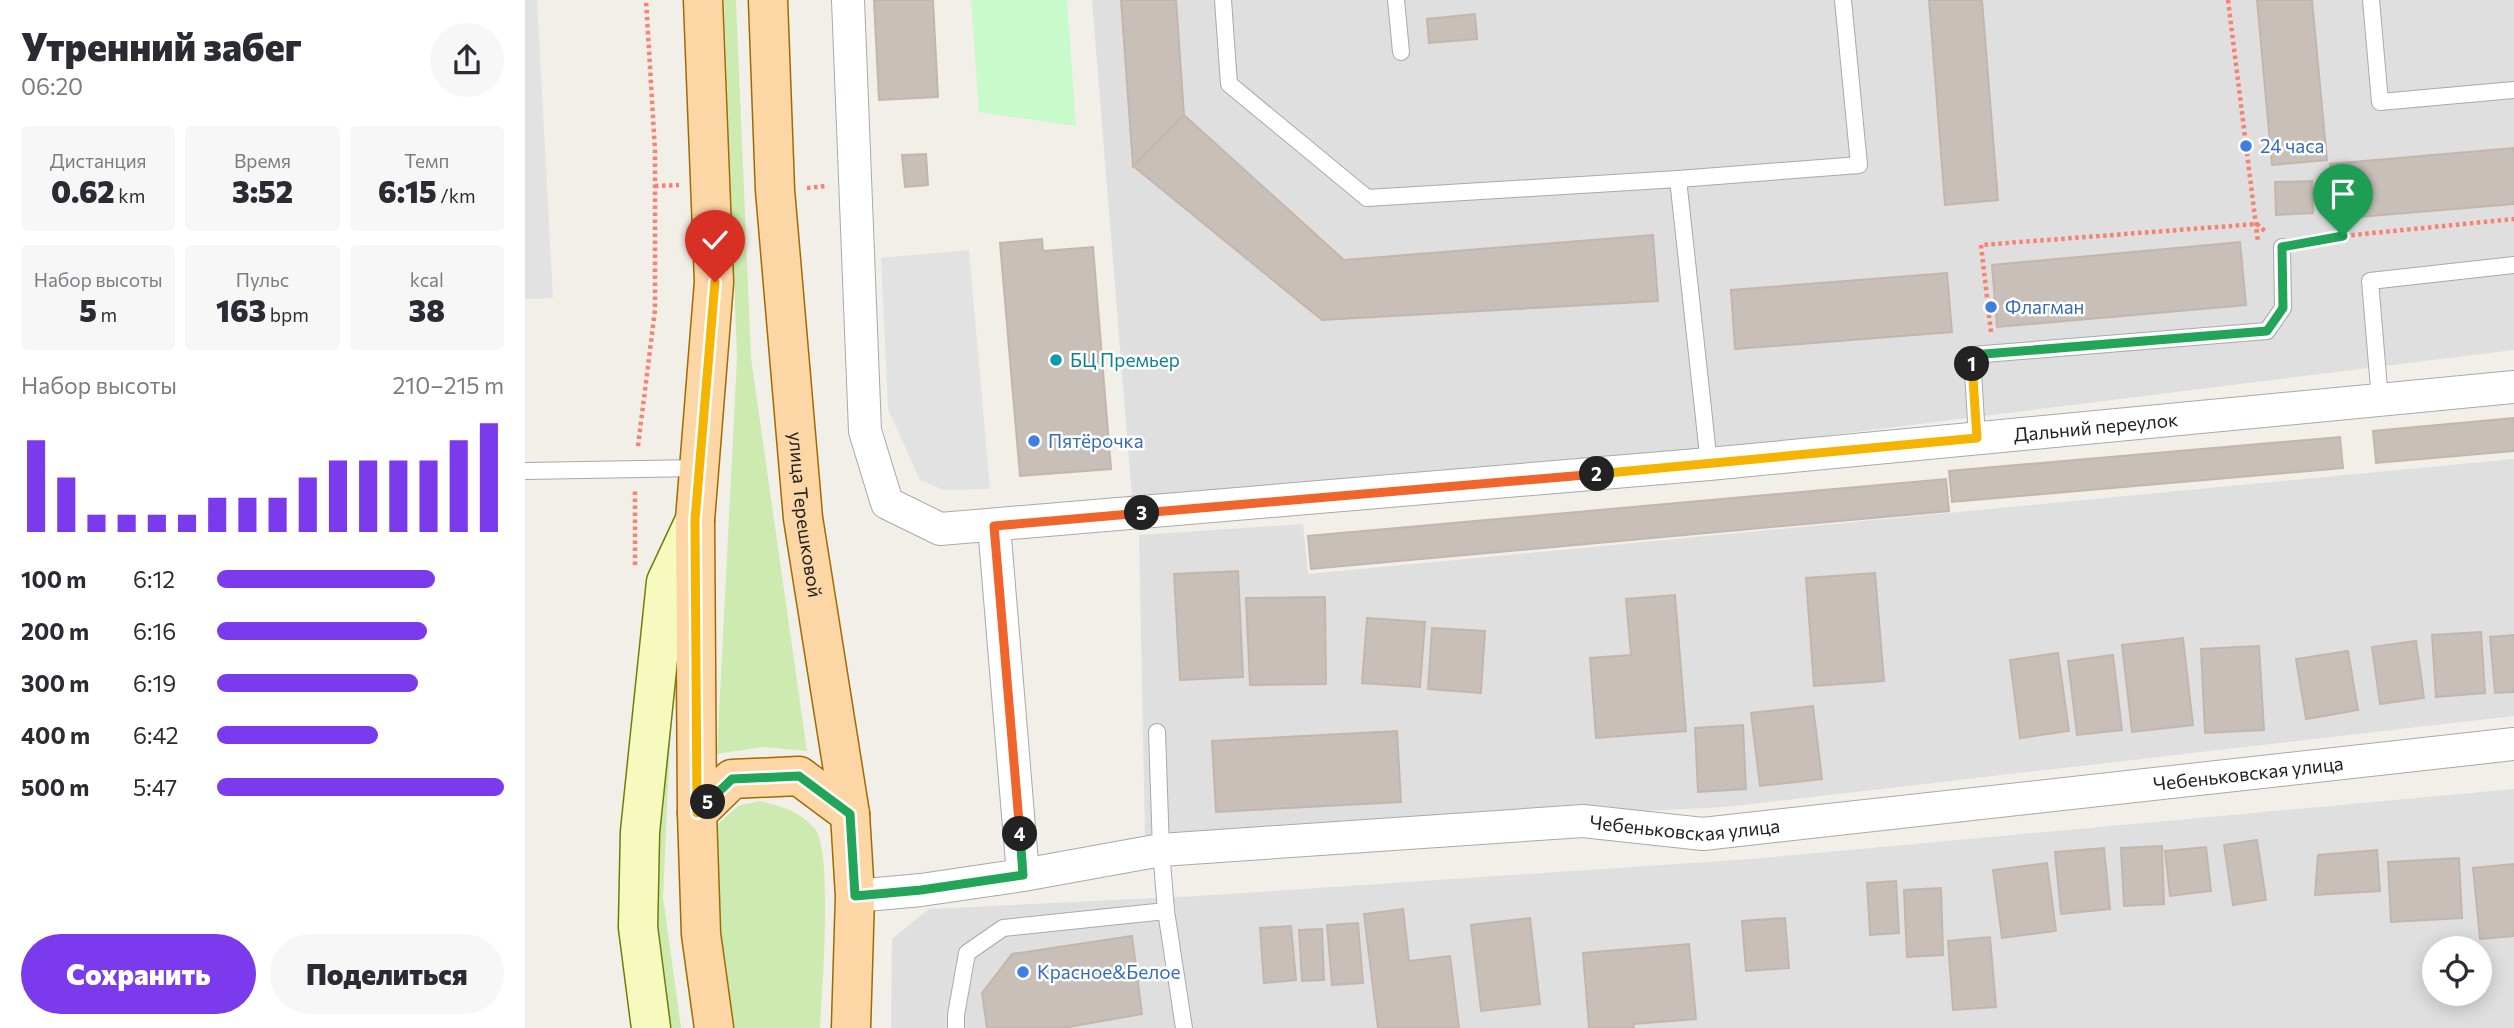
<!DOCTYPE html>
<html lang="ru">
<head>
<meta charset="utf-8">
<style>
  :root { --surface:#fff; --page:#f7f7f7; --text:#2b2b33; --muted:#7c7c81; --accent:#7c3aed }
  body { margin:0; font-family:Commissioner,sans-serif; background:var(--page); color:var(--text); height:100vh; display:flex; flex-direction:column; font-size:26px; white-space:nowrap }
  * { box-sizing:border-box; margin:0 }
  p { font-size:23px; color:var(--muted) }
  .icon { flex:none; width:38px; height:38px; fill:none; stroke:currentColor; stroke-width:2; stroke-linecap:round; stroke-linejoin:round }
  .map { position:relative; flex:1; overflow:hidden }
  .sheet { display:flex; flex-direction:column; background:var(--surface); width:525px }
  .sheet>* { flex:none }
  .buttons { position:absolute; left:1897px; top:936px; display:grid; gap:14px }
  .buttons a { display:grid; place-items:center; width:70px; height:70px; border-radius:50%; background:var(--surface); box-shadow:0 4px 18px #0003; font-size:35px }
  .pin { position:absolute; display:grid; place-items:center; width:60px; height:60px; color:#fff; margin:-72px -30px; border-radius:50% 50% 50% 0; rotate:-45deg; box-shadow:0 0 7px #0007 }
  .pin .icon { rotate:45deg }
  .km { position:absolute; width:35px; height:35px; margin:-18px; border-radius:50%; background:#222; color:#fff; font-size:19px; line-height:35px; text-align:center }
  .round { display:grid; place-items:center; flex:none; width:74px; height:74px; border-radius:37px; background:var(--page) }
  .overview { display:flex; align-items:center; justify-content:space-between; height:119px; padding:0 21px }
  h1 { font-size:38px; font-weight:800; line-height:52px }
  .metrics { display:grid; grid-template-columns:repeat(3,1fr); gap:10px; height:119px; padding:7px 21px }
  .metrics div { display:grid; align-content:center; border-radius:7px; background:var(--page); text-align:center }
  .metrics b { font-size:30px; font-weight:800 }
  .metrics small { font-size:19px; font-weight:400 }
  .metrics p { font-size:19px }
  .chart { height:196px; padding:14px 21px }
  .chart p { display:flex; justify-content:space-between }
  .chart svg { width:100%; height:126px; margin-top:7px; stroke:var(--accent); stroke-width:6 }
  .button { display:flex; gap:14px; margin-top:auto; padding:14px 21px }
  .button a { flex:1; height:80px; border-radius:42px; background:var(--accent); color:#fff; font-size:28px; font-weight:800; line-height:80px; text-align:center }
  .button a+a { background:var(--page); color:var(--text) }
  ul { padding:0 21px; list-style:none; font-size:23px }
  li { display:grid; grid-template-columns:112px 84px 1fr; align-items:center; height:52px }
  li i { height:18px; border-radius:9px; background:var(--accent) }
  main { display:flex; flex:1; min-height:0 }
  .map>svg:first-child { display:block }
  .residential { fill:#e0dfdf; fill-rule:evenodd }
  .grass { fill:#cdebb0 }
  .park { fill:#c8facc }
  .parking { fill:#e2e2e2 }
  .building { fill:#c7bfb8; stroke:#c4b6ab; stroke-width:2 }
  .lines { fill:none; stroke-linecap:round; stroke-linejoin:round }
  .lane-casing { stroke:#a9a9a9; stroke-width:18 }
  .street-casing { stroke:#a9a9a9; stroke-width:34 }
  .secondary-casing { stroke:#707d05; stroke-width:41 }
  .primary-casing { stroke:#a06b00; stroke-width:41 }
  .path { stroke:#fa8072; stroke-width:4.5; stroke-dasharray:3.5 3.5; stroke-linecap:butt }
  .lane { stroke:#fff; stroke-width:16 }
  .street { stroke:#fff; stroke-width:32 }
  .secondary { stroke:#f7fabf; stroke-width:38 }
  .primary { stroke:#fcd6a4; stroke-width:38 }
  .split-1-casing { stroke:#fff; stroke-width:14 }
  .split-2-casing { stroke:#fff; stroke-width:14 }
  .split-3-casing { stroke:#fff; stroke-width:14 }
  .split-4-casing { stroke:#fff; stroke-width:14 }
  .split-5-casing { stroke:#fff; stroke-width:14 }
  .split-6-casing { stroke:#fff; stroke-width:14 }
  .split-1 { stroke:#22a559; stroke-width:9 }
  .split-2 { stroke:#f5b400; stroke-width:9 }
  .split-3 { stroke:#f0652b; stroke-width:9 }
  .split-4 { stroke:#f0652b; stroke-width:9 }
  .split-5 { stroke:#22a559; stroke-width:9 }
  .split-6 { stroke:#f5b400; stroke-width:9 }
  .shop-dot { fill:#3f7fe0; stroke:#fff; stroke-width:2.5 }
  .culture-dot { fill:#0f9aa8; stroke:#fff; stroke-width:2.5 }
  .labels { text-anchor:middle; stroke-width:5; stroke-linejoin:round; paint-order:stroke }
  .shop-label { font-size:19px; fill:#366cbe; stroke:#fff; text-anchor:start }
  .culture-label { font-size:19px; fill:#0d838f; stroke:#fff; text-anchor:start }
  .street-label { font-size:19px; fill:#222; stroke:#fff }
</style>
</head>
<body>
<main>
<section class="sheet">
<div class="overview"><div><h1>Утренний забег</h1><p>06:20</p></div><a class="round"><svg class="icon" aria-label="share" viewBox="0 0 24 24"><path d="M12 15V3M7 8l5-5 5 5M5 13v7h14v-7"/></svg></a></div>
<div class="metrics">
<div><p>Дистанция</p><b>0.62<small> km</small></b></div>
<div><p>Время</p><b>3:52</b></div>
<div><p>Темп</p><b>6:15<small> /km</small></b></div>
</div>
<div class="metrics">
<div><p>Набор высоты</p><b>5<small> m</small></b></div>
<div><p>Пульс</p><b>163<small> bpm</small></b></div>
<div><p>kcal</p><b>38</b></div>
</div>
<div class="chart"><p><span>Набор высоты</span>210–215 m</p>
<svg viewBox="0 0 160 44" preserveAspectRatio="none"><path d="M5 44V12M15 44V25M25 44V38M35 44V38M45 44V38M55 44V38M65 44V32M75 44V32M85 44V32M95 44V25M105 44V19M115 44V19M125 44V19M135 44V19M145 44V12M155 44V6"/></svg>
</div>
<ul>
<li><b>100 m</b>6:12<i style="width:76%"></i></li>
<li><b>200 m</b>6:16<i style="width:73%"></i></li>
<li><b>300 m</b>6:19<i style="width:70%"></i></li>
<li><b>400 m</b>6:42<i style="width:56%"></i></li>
<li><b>500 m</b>5:47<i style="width:100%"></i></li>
</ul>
<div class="button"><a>Сохранить</a><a>Поделиться</a></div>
</section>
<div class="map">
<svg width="1989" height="1028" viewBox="0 0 1989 1028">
  <rect width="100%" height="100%" fill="#f2efe9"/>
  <g class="residential">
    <path d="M567 0H1989V350L1225 445 607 497Z"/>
    <path d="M1989 459V716L1200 807 620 836 614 535 778 524 783 574Z"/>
    <path d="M1989 789V1028H366L367 939 404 909 673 896 1226 859ZM1909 948H1955V994H1909Z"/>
  </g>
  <g class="grass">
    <path d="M199 0H211L226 358 282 751 238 747 192 754 212 358Z"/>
    <path d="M152 593 138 897 156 1028H138L127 897Z"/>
    <path d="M234 801C255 806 276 811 290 829 308 851 297 994 295 1028H209L192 928 191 826 213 806Z"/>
  </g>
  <path class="park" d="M446 0H542L551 126 454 112Z"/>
  <g class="parking">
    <path d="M0 0H12L28 298 0 299Z"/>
    <path d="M444 250 465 489 419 490 395 480 363 409 356 258Z"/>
  </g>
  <g class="building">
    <path d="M349 0H408L413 97 354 100Z"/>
    <path d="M596 0H651L659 115 608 166Z"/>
    <path d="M1404 0H1457L1473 200 1420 205Z"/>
    <path d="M1732 0H1787L1802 160 1747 165Z"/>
    <path d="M950 14 952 39 904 43 902 19Z"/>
    <path d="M659 115 819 260 1128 235 1133 301 797 320 608 166Z"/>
    <path d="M1989 148V204L1810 219 1805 164Z"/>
    <path d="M401 154 403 185 380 187 377 155Z"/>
    <path d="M1787 181 1788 213 1751 215 1750 182Z"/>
    <path d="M517 239 518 251 568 247 586 469 495 476 475 243Z"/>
    <path d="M1715 242 1721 305 1472 327 1467 265Z"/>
    <path d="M1422 273 1427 332 1210 349 1206 290Z"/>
    <path d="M1989 418V451L1851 463 1848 431Z"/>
    <path d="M1815 437 1818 468 1427 502 1424 471Z"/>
    <path d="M1421 479 1424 511 786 569 783 536Z"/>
    <path d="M713 571 718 677 655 680 649 574Z"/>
    <path d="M1350 573 1359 681 1289 686 1281 578Z"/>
    <path d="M1150 595 1161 731 1071 738 1065 658 1106 655 1101 599Z"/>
    <path d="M800 597 801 684 725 685 721 598Z"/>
    <path d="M842 618 900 622 895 687 837 683Z"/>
    <path d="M907 628 960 631 956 693 903 689Z"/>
    <path d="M1956 632 1960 693 1911 697 1907 635Z"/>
    <path d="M1989 635V692L1970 693 1965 637Z"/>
    <path d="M1658 638 1668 725 1607 732 1597 645Z"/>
    <path d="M1891 641 1899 698 1855 704 1847 647Z"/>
    <path d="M1734 646 1739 730 1680 733 1676 649Z"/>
    <path d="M1823 651 1833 710 1781 719 1771 659Z"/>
    <path d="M1533 653 1544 731 1495 738 1485 660Z"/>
    <path d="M1588 655 1597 730 1552 735 1543 661Z"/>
    <path d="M1288 706 1297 779 1235 786 1226 713Z"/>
    <path d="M1218 725 1221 789 1173 792 1170 728Z"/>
    <path d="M872 731 876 802 691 812 687 741Z"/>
    <path d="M1732 840 1741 900 1708 905 1699 845Z"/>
    <path d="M1637 846 1639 904 1599 906 1596 848Z"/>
    <path d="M1681 847 1686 891 1645 896 1640 851Z"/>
    <path d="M1579 848 1585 909 1536 914 1530 852Z"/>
    <path d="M1852 850 1855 891 1790 895 1793 855Z"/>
    <path d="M1934 858 1937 918 1866 922 1863 862Z"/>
    <path d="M1522 863 1531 931 1477 938 1468 870Z"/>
    <path d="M1989 864V936L1955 939 1948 868Z"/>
    <path d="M1371 881 1374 933 1345 935 1342 883Z"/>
    <path d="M1416 888 1418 955 1382 957 1379 890Z"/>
    <path d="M878 909 884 961 925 956 934 1028H853L839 914Z"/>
    <path d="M1005 918 1015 1004 956 1011 946 925Z"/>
    <path d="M1260 918 1264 968 1221 971 1217 921Z"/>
    <path d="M833 923 838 983 807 985 802 925Z"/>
    <path d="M766 926 771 980 739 983 735 928Z"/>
    <path d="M797 929 799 980 777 981 774 930Z"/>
    <path d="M607 936 617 1014 538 1028H462L457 993 487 954Z"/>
    <path d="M1465 937 1471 1007 1428 1010 1423 941Z"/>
    <path d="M1164 944 1171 1019 1108 1024 1109 1028H1064L1058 953Z"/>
  </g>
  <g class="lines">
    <g class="lane-casing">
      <g id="lane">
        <path d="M698 0 704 84 842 198 1153 179 1184 464"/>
        <path d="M871 0 876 52"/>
        <path d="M1846 0 1855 102 1989 90"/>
        <path d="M1153 179 1334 165 1318 0"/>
        <path d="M1855 400 1845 281 1989 265"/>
        <path d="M1452 438 1447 355 1742 331 1758 308 1757 247"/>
        <path d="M0 471 174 468"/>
        <path d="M632 732 636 850 641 911 659 1028"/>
        <path d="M431 1028V1015L442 953 478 928 641 911"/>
      </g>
    </g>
    <g class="street-casing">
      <g id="street">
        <path id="s1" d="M323 0 340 431 362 503 415 529 1184 464 1989 387"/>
        <path d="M469 526 498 875"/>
        <path id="s2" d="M330 896 396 890 498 875 636 850 1058 821 1178 834 1989 744"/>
      </g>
    </g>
    <g class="secondary-casing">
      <path id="secondary" d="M126 1028 113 927 115 832 141 582 170 520"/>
    </g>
    <g class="primary-casing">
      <g id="primary">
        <path d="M178 0 189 282 170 520 172 813 176 934 189 1028"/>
        <path id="s3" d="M243 0 250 190 278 518 325 814 330 896 326 1028"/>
        <path d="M172 813 207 779 274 776 325 814"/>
      </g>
    </g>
    <g class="path">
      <path d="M1703 0 1733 242"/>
      <path d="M130 186 154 185"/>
      <path d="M282 188 301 186"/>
      <path d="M1778 243 1818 236 1989 219"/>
      <path d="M1466 332 1456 245 1732 224 1741 232"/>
      <path d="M113 446 130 310V151L121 0"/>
      <path d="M110 565V490"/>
    </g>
    <use href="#lane" class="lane"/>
    <use href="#street" class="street"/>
    <use href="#secondary" class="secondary"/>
    <use href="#primary" class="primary"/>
  </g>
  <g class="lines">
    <g class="split-1-casing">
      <path id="split-1" d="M1447 364V355L1742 331 1758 308 1757 247 1818 236"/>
    </g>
    <g class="split-2-casing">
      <path id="split-2" d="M1072 474 1452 438 1447 364"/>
    </g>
    <g class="split-3-casing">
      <path id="split-3" d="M617 513 1072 474"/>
    </g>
    <g class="split-4-casing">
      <path id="split-4" d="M495 834 469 526 617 513"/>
    </g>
    <g class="split-5-casing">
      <path id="split-5" d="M183 802 207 779 274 776 325 814 330 896 396 890 498 875 495 834"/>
    </g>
    <g class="split-6-casing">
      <path id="split-6" d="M183 802 172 813 170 520 190 282"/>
    </g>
    <use href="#split-1" class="split-1"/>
    <use href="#split-2" class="split-2"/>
    <use href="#split-3" class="split-3"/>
    <use href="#split-4" class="split-4"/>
    <use href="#split-5" class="split-5"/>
    <use href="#split-6" class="split-6"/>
  </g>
  <g class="shop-dot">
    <circle cx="1721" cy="146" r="7"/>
    <circle cx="1466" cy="307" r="7"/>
    <circle cx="509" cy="441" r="7"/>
    <circle cx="498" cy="972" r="7"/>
  </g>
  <circle class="culture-dot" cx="531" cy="360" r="7"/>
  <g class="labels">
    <g class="shop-label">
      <text x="1735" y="153">24 часа</text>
      <text x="1480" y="314">Флагман</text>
      <text x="523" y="448">Пятёрочка</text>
      <text x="512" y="979">Красное&amp;Белое</text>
    </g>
    <g class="culture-label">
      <text x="545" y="367">БЦ Премьер</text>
    </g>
    <g class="street-label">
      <text dy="7" stroke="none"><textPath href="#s1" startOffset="1726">Дальний переулок</textPath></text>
      <text dy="7" stroke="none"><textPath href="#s3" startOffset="516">улица Терешковой</textPath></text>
      <text dy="7" stroke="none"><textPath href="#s2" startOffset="1402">Чебеньковская улица</textPath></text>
      <text dy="7" stroke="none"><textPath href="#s2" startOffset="835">Чебеньковская улица</textPath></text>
    </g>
  </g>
</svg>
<div class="buttons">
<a><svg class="icon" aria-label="locate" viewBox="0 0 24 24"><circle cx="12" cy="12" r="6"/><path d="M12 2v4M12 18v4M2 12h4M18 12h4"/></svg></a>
</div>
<div class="pin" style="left:1818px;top:236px;background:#1e9e55"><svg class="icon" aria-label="arrive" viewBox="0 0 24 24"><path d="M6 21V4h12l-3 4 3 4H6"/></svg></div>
<div class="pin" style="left:190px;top:282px;background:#d93025"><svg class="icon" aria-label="check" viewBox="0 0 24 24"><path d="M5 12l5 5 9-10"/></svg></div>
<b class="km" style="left:1447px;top:364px">1</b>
<b class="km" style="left:1072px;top:474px">2</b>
<b class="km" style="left:617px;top:513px">3</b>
<b class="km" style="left:495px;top:834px">4</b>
<b class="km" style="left:183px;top:802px">5</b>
</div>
</main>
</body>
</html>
